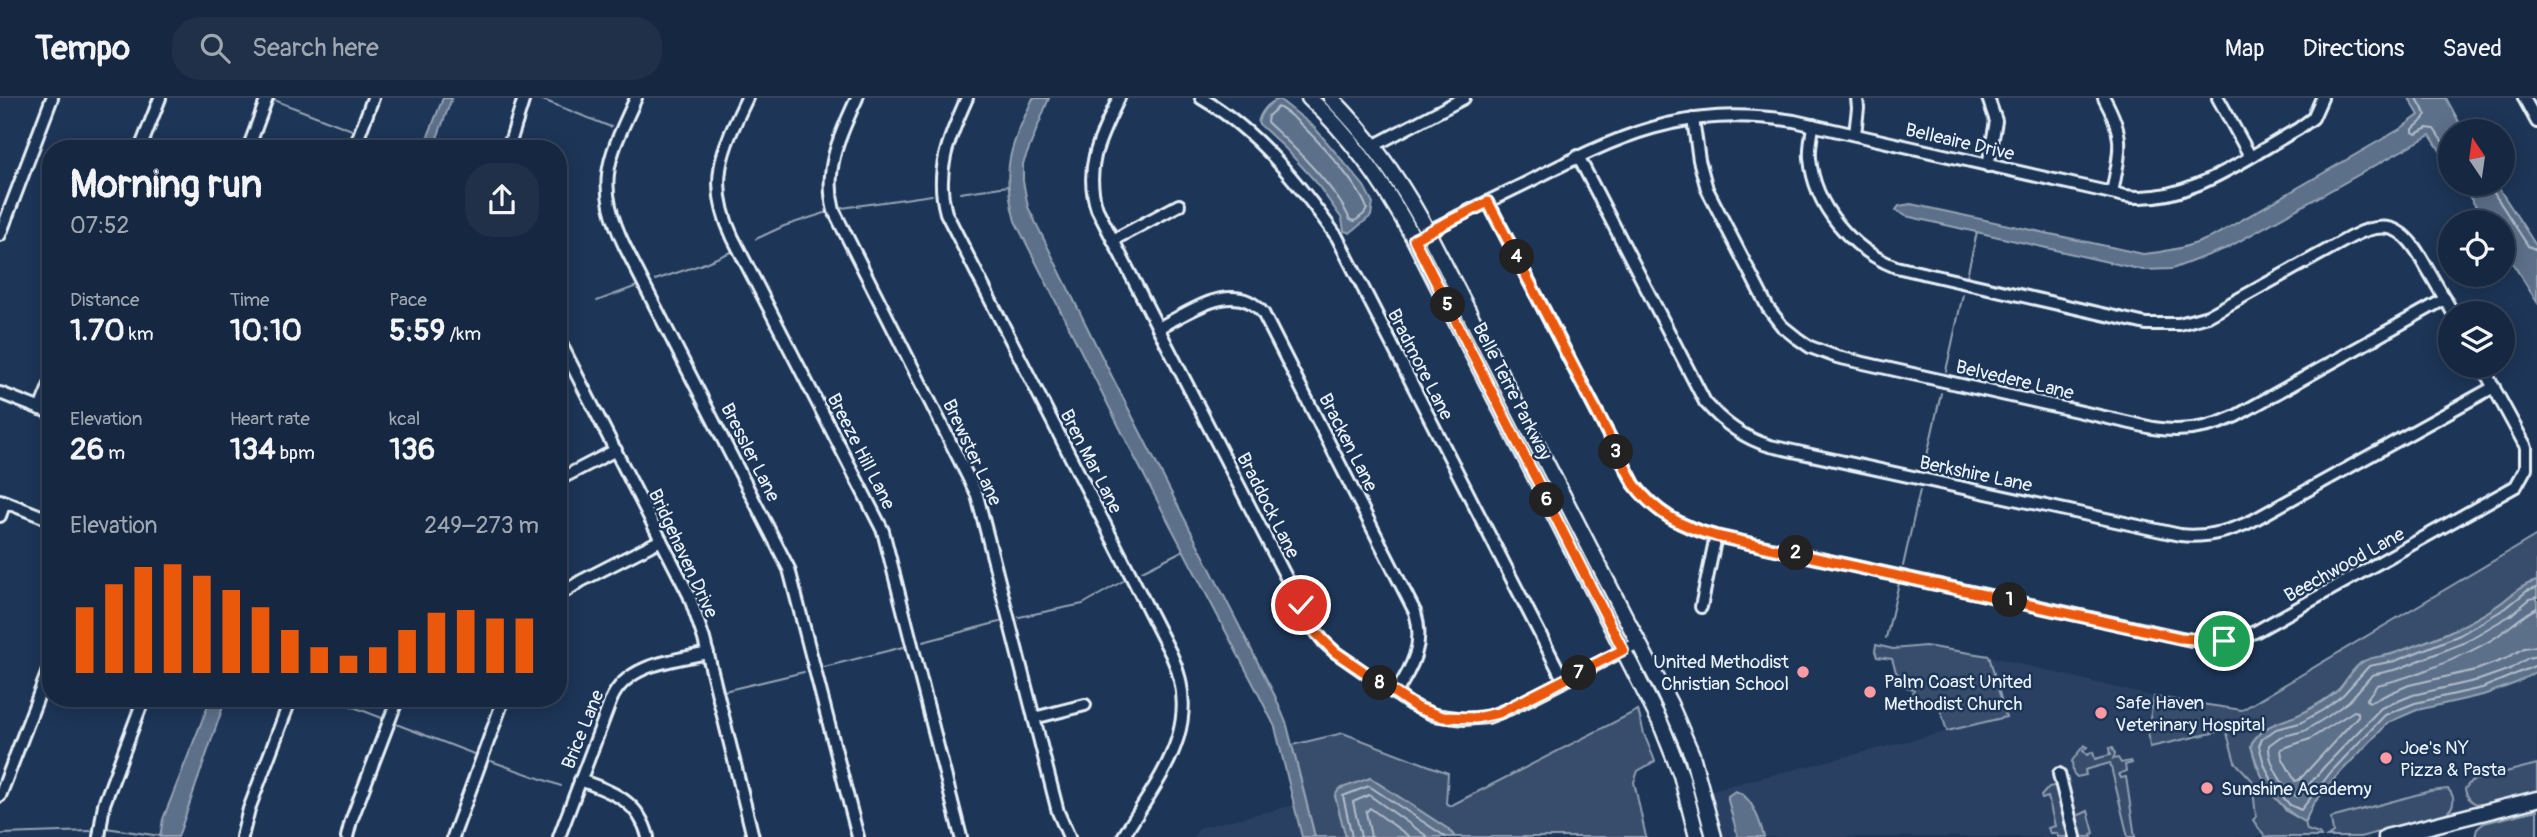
<!DOCTYPE html>
<html lang="en">
<head>
<meta charset="utf-8">
<style>
  :root { --surface:#162841; --page:#1f3048; --text:#f1f3f6; --muted:#9ea6b1; --line:#35445a; --accent:#ea580c }
  body { margin:0; font-family:Pangolin,sans-serif; background:var(--page); color:var(--text); height:100vh; display:flex; flex-direction:column; font-size:26px; white-space:nowrap }
  * { box-sizing:border-box; margin:0 }
  p { font-size:23px; color:var(--muted) }
  .icon { flex:none; width:38px; height:38px; fill:none; stroke:currentColor; stroke-width:2; stroke-linecap:round; stroke-linejoin:round }
  .map { position:relative; flex:1; overflow:hidden }
  .sheet { position:absolute; left:42px; top:42px; width:525px; height:567px; display:flex; flex-direction:column; background:var(--surface); border-radius:28px; box-shadow:0 4px 18px #0003,0 0 0 2px var(--line) }
  .sheet>* { flex:none }
  .needle { width:46px; rotate:347deg }
  .controls { position:absolute; left:2438px; top:21px; display:grid; gap:14px }
  .controls a { display:grid; place-items:center; width:77px; height:77px; border-radius:50%; background:var(--surface); box-shadow:0 4px 18px #0003,0 0 0 2px var(--line); font-size:35px }
  .pin { position:absolute; display:grid; place-items:center; width:60px; height:60px; color:#fff; margin:-30px; border:4px solid #fff; border-radius:50%; box-shadow:0 2px 7px #0007 }
  .km { position:absolute; width:35px; height:35px; margin:-18px; border-radius:50%; background:#222; color:#fff; font-size:19px; line-height:35px; text-align:center }
  .round { display:grid; place-items:center; flex:none; width:74px; height:74px; border-radius:28px; background:var(--page) }
  .headline { display:flex; align-items:center; justify-content:space-between; height:119px; padding:0 28px }
  h1 { font-size:38px; font-weight:700; line-height:52px }
  .metrics { display:grid; grid-template-columns:repeat(3,1fr); gap:10px; height:119px; padding:7px 28px }
  .metrics div { display:grid; align-content:center }
  .metrics b { font-size:30px; font-weight:700 }
  .metrics small { font-size:19px; font-weight:400 }
  .metrics p { font-size:19px }
  .chart { height:196px; padding:14px 28px }
  .chart p { display:flex; justify-content:space-between }
  .chart svg { width:100%; height:126px; margin-top:7px; stroke:var(--accent); stroke-width:6 }
  header { display:flex; align-items:center; gap:42px; box-sizing:border-box; height:98px; padding:0 35px; background:var(--surface); border-bottom:2px solid var(--line) }
  header strong { font-size:33px }
  nav { display:flex; gap:38px; margin-inline-start:auto; font-size:24px }
  .search { width:490px; height:63px; background:var(--page); display:flex; align-items:center; gap:18px; box-sizing:border-box; padding:0 24px; border-radius:28px; color:var(--muted); font-size:26px }
  .map>svg:first-child { display:block }
  .built { fill:#2a4162 }
  .green { fill:#374d6c; stroke:#909fb2; stroke-width:2 }
  .water { fill:#5d7089; stroke:#95a4b5; stroke-width:2 }
  .lines { fill:none; stroke-linecap:round; stroke-linejoin:round }
  .shore { stroke:#b0bdcc; stroke-width:2 }
  .stream { stroke:#95a4b5; stroke-width:2 }
  .minor-casing { stroke:#e8f1f8; stroke-width:16 }
  .major-casing { stroke:#e8f1f8; stroke-width:19 }
  .minor { stroke:#1d3557; stroke-width:10 }
  .major { stroke:#1d3557; stroke-width:14 }
  .route-casing { stroke:#fff; stroke-width:14 }
  .route { stroke:#ea580c; stroke-width:9 }
  .poi-dot { fill:#ff9aa2; stroke:#1d3557; stroke-width:2.5 }
  .labels { text-anchor:middle; stroke-width:5; stroke-linejoin:round; paint-order:stroke }
  .street-label { font-size:19px; fill:#e8f1f8; stroke:#1d3557 }
  .poi-label { font-size:19px; fill:#e8f1f8; stroke:#1d3557; text-anchor:start }
</style>
</head>
<body>
<header>
<strong>Tempo</strong>
<div class="search"><svg class="icon" aria-label="search" viewBox="0 0 24 24"><circle cx="10" cy="10" r="6"/><path d="M15 15l6 6"/></svg>Search here</div>
<nav><a>Map</a><a>Directions</a><a>Saved</a></nav>
</header>
<div class="map">
<svg width="2537" height="739" viewBox="0 0 2537 739">
  <rect width="100%" height="100%" fill="#1d3557"/>
  <filter id="ink" filterUnits="userSpaceOnUse"><feTurbulence type="fractalNoise" baseFrequency=".0143" numOctaves="2"/><feDisplacementMap in="SourceGraphic" scale="14" xChannelSelector="R" yChannelSelector="G"/><feConvolveMatrix kernelMatrix="1 2 1 2 8 2 1 2 1" color-interpolation-filters="sRGB"/></filter>
  <g filter="url(#ink)">
    <g class="built">
      <path d="M1989 558 2154 599 2148 631 2150 649 2226 632 2227 643 2252 682 2256 719 2254 724 2263 737 2257 739H1720L1708 693 2005 619Z"/>
      <path d="M2537 573V694L2360 739H2309L2305 724 2313 706 2389 624 2417 612 2483 597 2516 585Z"/>
      <path d="M1295 707 1302 739H1194L1199 730Z"/>
    </g>
    <g class="green">
      <path d="M2537 437V483C2521 487 2514 495 2501 505 2469 528 2431 542 2395 555 2385 559 2373 558 2364 563 2353 569 2347 583 2339 591 2330 600 2318 606 2308 612 2287 625 2262 623 2251 648L2257 669 2286 713 2305 724 2307 732 2319 736 2321 739H2265L2253 722 2256 719 2252 682 2235 664 2226 632 2150 649 2148 631 2154 599 2242 612Z"/>
      <path d="M1876 547 1893 551 1925 548 1989 558 2006 619 1947 633 1940 611 1912 599 1914 591 1906 589V582L1896 574 1892 561 1877 559 1875 553Z"/>
      <path d="M1638 612 1644 636 1655 663 1638 673 1634 684 1646 739H1455L1448 731 1370 680 1335 698 1346 739H1315L1292 647 1343 635 1448 675 1446 705 1450 708Z"/>
      <path d="M2084 647 2087 649 2083 653 2087 657 2093 654 2095 661 2110 657 2109 650H2112L2115 656 2113 661 2118 660 2121 665 2131 663 2132 665 2125 667 2126 673 2119 676 2121 680 2126 679 2135 739H2128L2110 665 2085 672 2086 677 2077 679 2073 675 2072 663Z"/>
      <path d="M2537 666V694L2482 707C2472 706 2467 701 2465 691L2471 683Z"/>
      <path d="M2054 688 2057 690 2070 739H2058L2057 735H2050L2048 730 2055 728 2048 699 2042 701 2041 698 2049 689Z"/>
      <path d="M2448 691C2458 701 2453 713 2441 718L2360 739H2327L2333 735 2331 720 2430 693Z"/>
      <path d="M2537 712V739H2475L2477 731 2484 725Z"/>
      <path d="M2088 713 2094 735 2091 736 2092 739H2079L2075 719Z"/>
    </g>
    <g class="water">
      <path d="M443 0H452L433 51H423Z"/>
      <path d="M1033 0H1049L1023 66V83L1028 109 1098 251 1275 598 1287 627 1315 739H1302L1275 629 1257 593 1135 360 1015 123C1000 69 1011 49 1033 0Z"/>
      <path d="M2409 0H2446L2464 33H2450V68L2430 37 2227 150 2172 171 2143 172 1906 118 1896 112 1899 108 1911 106 2143 156C2167 154 2190 149 2212 139L2400 31 2419 17Z"/>
      <path d="M1279 1 1314 29 1364 88 1373 105 1371 118 1350 135 1344 133 1342 121 1315 83 1286 51 1258 25C1260 14 1268 5 1279 1Z"/>
      <path d="M2461 86H2496L2537 149V204L2503 150 2502 124H2486Z"/>
      <path d="M2537 483V573L2516 585 2483 597 2417 612 2389 624 2336 679 2313 706 2305 724C2272 705 2261 683 2251 647 2263 623 2287 625 2308 612 2318 606 2330 600 2339 591 2347 582 2353 569 2364 563 2373 558 2385 559 2395 555 2431 542 2469 528 2501 505 2514 495 2521 487 2537 483Z"/>
      <path d="M211 600H226L178 739H160L163 721Z"/>
      <path d="M1370 680 1448 731 1455 739H1346L1335 698 1339 691Z"/>
      <path d="M1735 693C1752 697 1760 723 1764 739H1738L1728 702V698Z"/>
    </g>
    <g class="lines">
      <g class="shore">
        <path d="M2417 0 2426 17 2423 22 2413 31V34L2416 36 2427 30 2434 31 2450 55"/>
        <path d="M1278 9C1300 19 1361 88 1367 111L1364 116 1355 123 1350 122C1337 90 1293 48 1267 24L1268 18Z"/>
        <path d="M2491 86 2492 92 2528 148 2537 152"/>
        <path d="M2537 490 2527 493 2506 510 2460 537 2395 563 2369 568 2343 597 2323 612 2300 625 2276 631 2262 641 2259 648 2264 666 2276 691 2290 707 2301 712 2331 674 2385 617 2415 605 2482 590 2537 567"/>
        <path d="M2537 499 2530 501 2511 517 2463 545 2398 571 2372 577 2349 603 2327 619 2304 633 2280 639 2269 647C2268 663 2283 693 2298 699L2325 668 2381 610 2413 597 2479 582 2510 571 2528 560 2537 558"/>
        <path d="M2537 510C2525 515 2506 533 2493 541 2463 559 2411 580 2377 587L2366 602 2370 604 2409 587 2476 572 2505 561 2524 550 2537 548"/>
        <path d="M2354 613 2358 614V618L2299 682 2295 683 2282 659 2281 651 2310 641Z"/>
        <path d="M1352 739 1343 698 1369 688 1446 739"/>
        <path d="M1361 739 1353 704 1369 697 1428 739"/>
        <path d="M1371 739 1366 714 1370 710 1410 739"/>
      </g>
      <g class="stream">
        <path d="M538 0 611 29"/>
        <path d="M274 2 352 32"/>
        <path d="M367 38 400 51"/>
        <path d="M960 95 1008 88"/>
        <path d="M842 110 932 97"/>
        <path d="M756 141 784 128 828 114"/>
        <path d="M1967 178 1977 134"/>
        <path d="M655 182 700 167 731 154"/>
        <path d="M597 203 637 188"/>
        <path d="M1946 273 1963 196"/>
        <path d="M1924 371 1941 295"/>
        <path d="M1903 468 1920 392"/>
        <path d="M1142 473 1182 453"/>
        <path d="M1019 519 1083 506 1123 483"/>
        <path d="M1886 540 1899 485"/>
        <path d="M923 544 1003 523"/>
        <path d="M824 569 903 549"/>
        <path d="M724 593 804 574"/>
        <path d="M330 600 382 620"/>
        <path d="M396 626 474 656"/>
        <path d="M491 663 561 688"/>
        <path d="M106 730 160 738"/>
        <path d="M3 736 91 733"/>
      </g>
      <g class="minor-casing">
        <g id="minor">
          <path d="M636 0C608 61 594 84 625 149L789 471 858 739"/>
          <path d="M747 0C722 52 706 84 733 140L883 433 961 739"/>
          <path d="M857 0C840 37 823 71 834 113L977 397 1058 714 1069 739"/>
          <path d="M967 0C950 38 934 72 946 115L1171 556C1205 629 1159 679 1123 739"/>
          <path d="M1119 0C1101 37 1083 69 1097 111L1309 524 1324 544 1335 554 1410 606 1434 617 1464 621 1488 619 1511 610 1638 545"/>
          <path d="M1201 0C1258 33 1299 86 1337 139L1564 583"/>
          <path d="M1988 0 1996 23 1988 68"/>
          <path d="M2104 0C2126 40 2120 52 2112 95"/>
          <path d="M2218 0 2250 58"/>
          <path d="M2524 0 2537 24"/>
          <path d="M1693 21 1699 62 1707 91 1768 210 1782 228 1797 240 1810 249 1837 259 2153 330C2183 335 2209 331 2236 318L2445 201"/>
          <path d="M1813 27C1812 38 1809 49 1810 60 1814 108 1852 152 1896 169L2146 226H2179L2208 218 2351 139C2393 117 2408 135 2428 172 2436 186 2445 201 2453 215"/>
          <path d="M1855 36 1858 10 1857 0"/>
          <path d="M1373 48 1464 0"/>
          <path d="M140 51 160 0"/>
          <path d="M248 51 267 0"/>
          <path d="M354 51 373 0"/>
          <path d="M508 51 524 0"/>
          <path d="M1578 58 1705 304C1723 325 1743 340 1770 348L2180 437C2206 440 2229 434 2252 423L2494 289"/>
          <path d="M1488 104 1634 386C1656 415 1681 429 1716 438L2191 542 2224 543 2255 534 2516 388 2526 370V349L2482 268"/>
          <path d="M0 137 52 0"/>
          <path d="M1414 141C1450 122 1487 104 1524 86 1620 37 1682 6 1794 23L2125 98C2186 107 2246 60 2298 31L2313 20 2322 0"/>
          <path d="M1113 142 1179 107"/>
          <path d="M1158 230C1189 215 1234 180 1263 215L1415 514C1425 546 1412 570 1395 596"/>
          <path d="M558 240 689 497 704 541 753 739"/>
          <path d="M0 295 51 315"/>
          <path d="M40 311 51 284"/>
          <path d="M558 382 616 352"/>
          <path d="M0 402 51 422"/>
          <path d="M0 418 5 404"/>
          <path d="M558 498 581 483 661 442"/>
          <path d="M1701 509 1716 438"/>
          <path d="M1034 620 1085 607"/>
          <path d="M2059 676 2075 739"/>
          <path d="M580 682C613 694 639 703 648 739"/>
          <path d="M0 698 51 565"/>
          <path d="M99 739 104 706 144 600"/>
          <path d="M242 739 249 711 291 600"/>
          <path d="M347 739 351 723 398 600"/>
          <path d="M453 739 504 600"/>
          <path d="M559 739 611 602C627 565 673 563 708 555"/>
        </g>
      </g>
      <g class="major-casing">
        <g id="major">
          <path d="M1309 0C1353 40 1386 89 1414 141L1660 624 1681 677 1697 739"/>
          <path d="M1331 0C1368 37 1397 78 1422 123L1670 606 1692 657 1714 739"/>
          <path d="M2386 739 2537 701"/>
        </g>
      </g>
      <use href="#minor" class="minor"/>
      <use href="#major" class="major"/>
    </g>
  </g>
  <g class="lines" filter="url(#ink)">
    <g class="route-casing">
      <path id="route" d="M1301 507 1317 536 1335 554 1417 610 1443 619 1475 620 1499 615 1623 552 1414 141 1488 104 1634 386C1655 415 1682 429 1716 438L2180 540 2224 543"/>
    </g>
    <use href="#route" class="route"/>
  </g>
  <g class="poi-dot">
    <circle cx="1803" cy="574" r="7"/>
    <circle cx="1870" cy="594" r="7"/>
    <circle cx="2101" cy="615" r="7"/>
    <circle cx="2386" cy="660" r="7"/>
    <circle cx="2207" cy="690" r="7"/>
  </g>
  <g class="labels">
    <g class="street-label">
      <text transform="translate(1960 43) rotate(13)" y="7">Belleaire Drive</text>
      <text transform="translate(1421 266) rotate(63)" y="7">Bradmore Lane</text>
      <text transform="translate(2015 281) rotate(13)" y="7">Belvedere Lane</text>
      <text transform="translate(1513 293) rotate(63)" y="7">Belle Terre Parkway</text>
      <text transform="translate(1349 344) rotate(63)" y="7">Bracken Lane</text>
      <text transform="translate(862 353) rotate(63)" y="7">Breeze Hill Lane</text>
      <text transform="translate(751 354) rotate(63)" y="7">Bressler Lane</text>
      <text transform="translate(973 354) rotate(65)" y="7">Brewster Lane</text>
      <text transform="translate(1092 363) rotate(63)" y="7">Bren Mar Lane</text>
      <text transform="translate(1976 375) rotate(12)" y="7">Berkshire Lane</text>
      <text transform="translate(1269 407) rotate(63)" y="7">Braddock Lane</text>
      <text transform="translate(684 455) rotate(65)" y="7">Bridgehaven Drive</text>
      <text transform="translate(2344 466) rotate(-29)" y="7">Beechwood Lane</text>
      <text transform="translate(582 631) rotate(-68)" y="7">Brice Lane</text>
    </g>
    <g class="poi-label">
      <text x="1789" y="570" text-anchor="end">United Methodist<tspan x="1789" dy="22">Christian School</tspan></text>
      <text x="1884" y="590">Palm Coast United<tspan x="1884" dy="22">Methodist Church</tspan></text>
      <text x="2115" y="611">Safe Haven<tspan x="2115" dy="22">Veterinary Hospital</tspan></text>
      <text x="2400" y="656">Joe's NY<tspan x="2400" dy="22">Pizza &amp; Pasta</tspan></text>
      <text x="2221" y="697">Sunshine Academy</text>
    </g>
  </g>
</svg>
<div class="controls">
<a><svg class="needle" viewBox="-14 -14 28 28"><path d="M0-13l5 13h-10z" fill="#e53935"/><path d="M0 13l5-13h-10z" fill="#9ea6b1"/></svg></a>
<a><svg class="icon" aria-label="locate" viewBox="0 0 24 24"><circle cx="12" cy="12" r="6"/><path d="M12 2v4M12 18v4M2 12h4M18 12h4"/></svg></a>
<a><svg class="icon" aria-label="layers" viewBox="0 0 24 24"><path d="M12 4l9 5-9 5-9-5zM3 14l9 5 9-5"/></svg></a>
</div>
<div class="pin" style="left:2224px;top:543px;background:#1e9e55"><svg class="icon" aria-label="arrive" viewBox="0 0 24 24"><path d="M6 21V4h12l-3 4 3 4H6"/></svg></div>
<div class="pin" style="left:1301px;top:507px;background:#d93025"><svg class="icon" aria-label="check" viewBox="0 0 24 24"><path d="M5 12l5 5 9-10"/></svg></div>
<b class="km" style="left:2010px;top:502px">1</b>
<b class="km" style="left:1796px;top:455px">2</b>
<b class="km" style="left:1616px;top:354px">3</b>
<b class="km" style="left:1517px;top:159px">4</b>
<b class="km" style="left:1448px;top:207px">5</b>
<b class="km" style="left:1547px;top:402px">6</b>
<b class="km" style="left:1579px;top:575px">7</b>
<b class="km" style="left:1380px;top:585px">8</b>
<section class="sheet">
<div class="headline"><div><h1>Morning run</h1><p>07:52</p></div><a class="round"><svg class="icon" aria-label="share" viewBox="0 0 24 24"><path d="M12 15V3M7 8l5-5 5 5M5 13v7h14v-7"/></svg></a></div>
<div class="metrics">
<div><p>Distance</p><b>1.70<small> km</small></b></div>
<div><p>Time</p><b>10:10</b></div>
<div><p>Pace</p><b>5:59<small> /km</small></b></div>
</div>
<div class="metrics">
<div><p>Elevation</p><b>26<small> m</small></b></div>
<div><p>Heart rate</p><b>134<small> bpm</small></b></div>
<div><p>kcal</p><b>136</b></div>
</div>
<div class="chart"><p><span>Elevation</span>249–273 m</p>
<svg viewBox="0 0 160 44" preserveAspectRatio="none"><path d="M5 44V21M15 44V13M25 44V7M35 44V6M45 44V10M55 44V15M65 44V21M75 44V29M85 44V35M95 44V38M105 44V35M115 44V29M125 44V23M135 44V22M145 44V25M155 44V25"/></svg>
</div>
</section>
</div>
</body>
</html>
